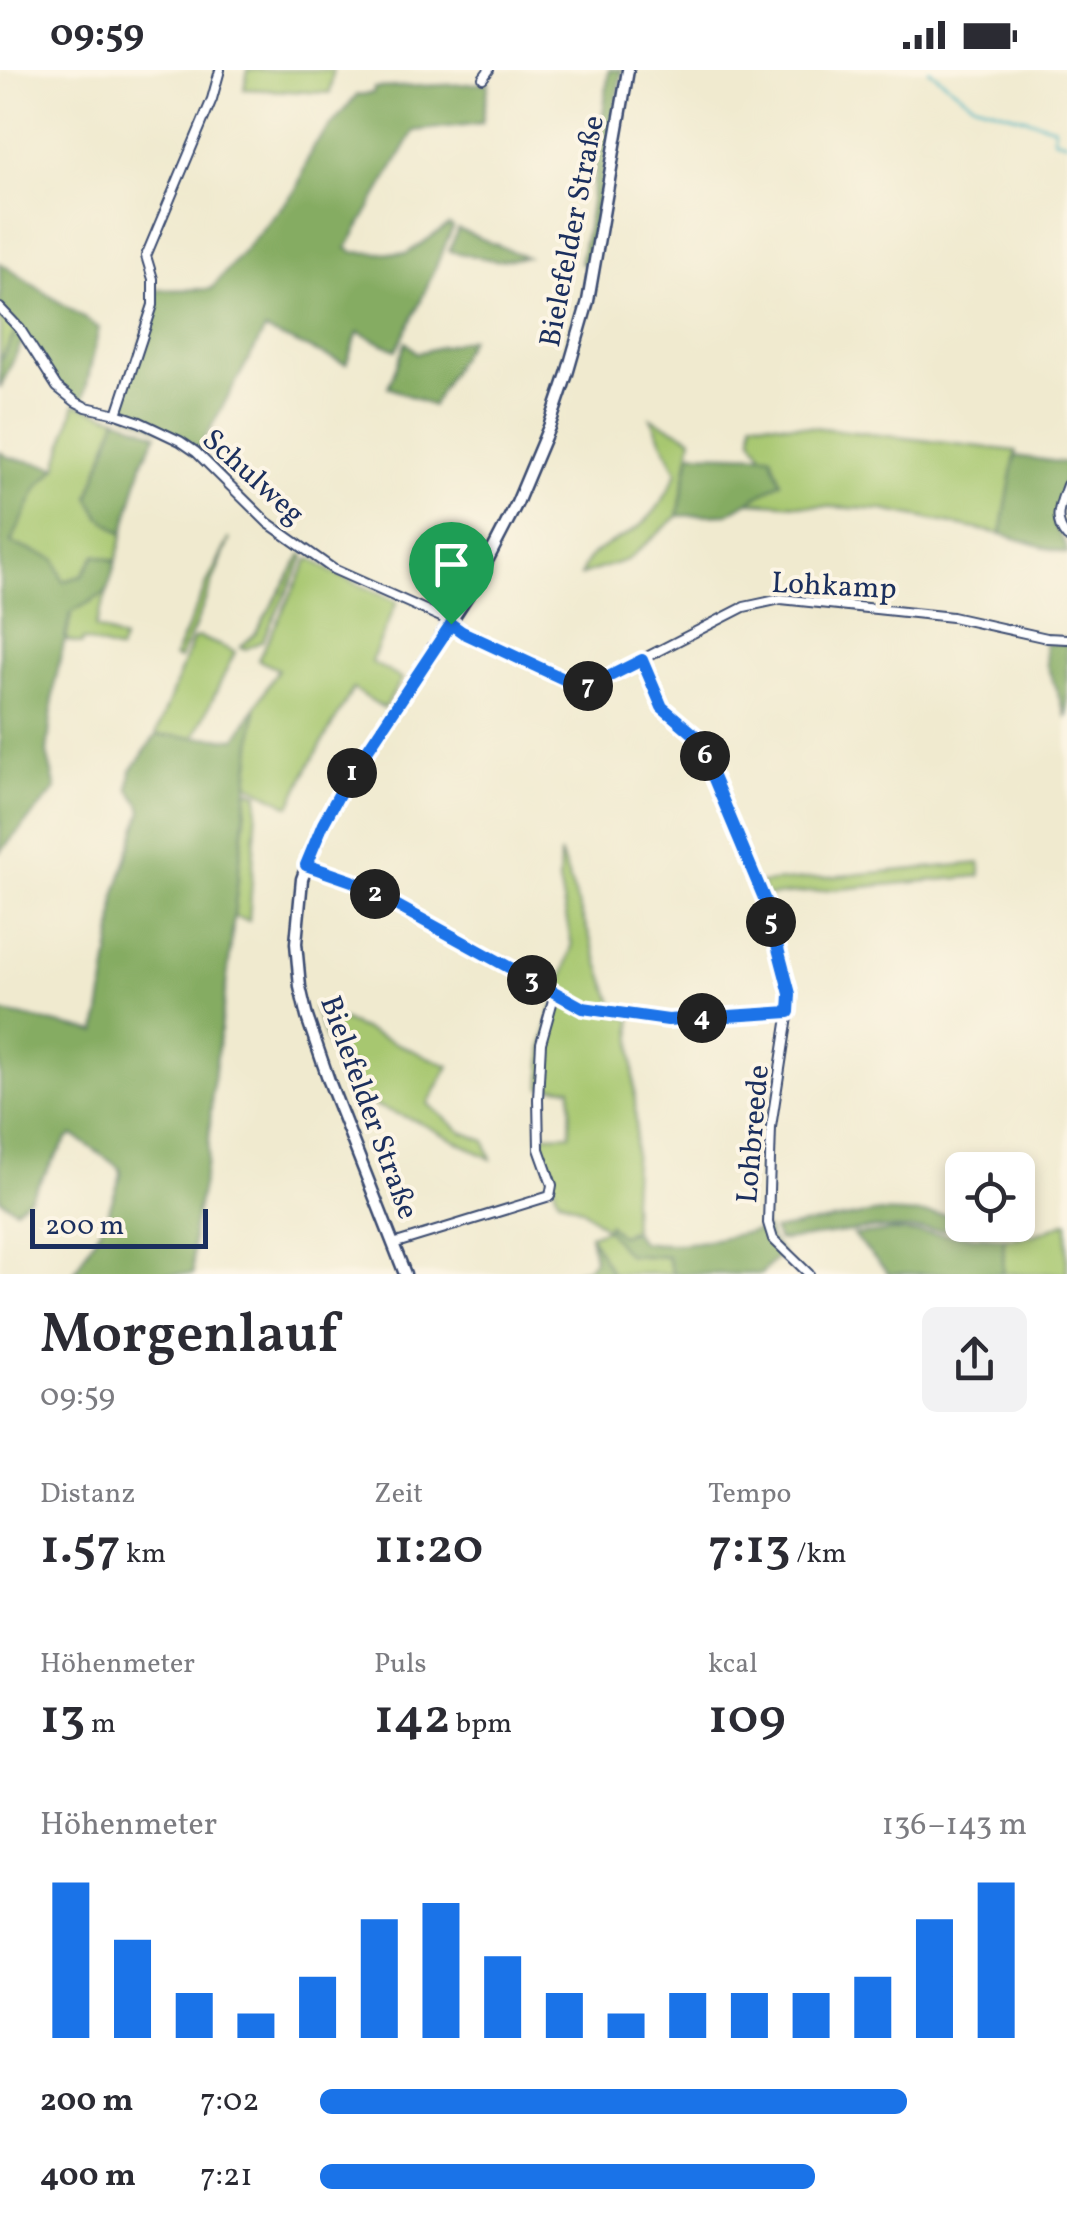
<!DOCTYPE html>
<html lang="de">
<head>
<meta charset="utf-8">
<style>
  :root { --surface:#fff; --page:#f2f2f3; --text:#2b2b33; --muted:#7c7c81; --accent:#1a73e8 }
  body { margin:0; font-family:Vollkorn,serif; background:var(--page); color:var(--text); height:100vh; display:flex; flex-direction:column; font-size:38px; white-space:nowrap }
  * { box-sizing:border-box; margin:0 }
  p { font-size:32px; color:var(--muted) }
  .icon { flex:none; width:55px; height:55px; fill:none; stroke:currentColor; stroke-width:2; stroke-linecap:round; stroke-linejoin:round }
  .map { position:relative; height:1204px; overflow:hidden }
  .sheet { display:flex; flex-direction:column; background:var(--surface); flex:1 }
  .sheet>* { flex:none }
  .tools { position:absolute; left:945px; top:1082px; display:grid; gap:20px }
  .tools a { display:grid; place-items:center; width:90px; height:90px; border-radius:15px; background:var(--surface); box-shadow:0 5px 15px #0003; font-size:50px }
  .scale { position:absolute; left:30px; bottom:25px; width:178px; box-sizing:border-box; padding-left:10px; border:5px solid #1b2f5e; border-top:0; font-size:28px; line-height:35px; white-space:nowrap; color:#1b2f5e; -webkit-text-stroke:8px #fcf5e5; paint-order:stroke }
  .pin { position:absolute; display:grid; place-items:center; width:85px; height:85px; color:#fff; margin:-102px -42px; border-radius:50% 50% 50% 0; rotate:-45deg; box-shadow:0 0 10px #0007 }
  .pin .icon { rotate:45deg }
  .km { position:absolute; width:50px; height:50px; margin:-25px; border-radius:50%; background:#222; color:#fff; font-size:28px; line-height:50px; text-align:center }
  .round { display:grid; place-items:center; flex:none; width:105px; height:105px; border-radius:15px; background:var(--page) }
  .headline { display:flex; align-items:center; justify-content:space-between; height:170px; padding:0 40px }
  h1 { font-size:55px; font-weight:600; line-height:75px }
  .metrics { display:grid; grid-template-columns:repeat(3,1fr); gap:15px; height:170px; padding:10px 40px }
  .metrics div { display:grid; align-content:center }
  .metrics b { font-size:50px; font-weight:600 }
  .metrics small { font-size:28px; font-weight:400 }
  .metrics p { font-size:28px }
  .chart { height:280px; padding:20px 40px }
  .chart p { display:flex; justify-content:space-between }
  .chart svg { width:100%; height:180px; margin-top:10px; stroke:var(--accent); stroke-width:6 }
  ul { padding:0 40px; list-style:none; font-size:32px }
  li { display:grid; grid-template-columns:160px 120px 1fr; align-items:center; height:75px }
  li i { height:25px; border-radius:12px; background:var(--accent) }
  .status { display:flex; justify-content:space-between; align-items:center; height:70px; padding:0 50px; background:var(--surface); direction:ltr }
  .status svg { height:28px; fill:currentColor }
  .map>svg:first-child { display:block }
  .green { fill:#a7c76f; stroke:#617b66; stroke-width:2.5 }
  .forest { fill:#85ac62; stroke:#506e60; stroke-width:2.5 }
  .lines { fill:none; stroke-linecap:round; stroke-linejoin:round }
  .stream { stroke:#45b2c1; stroke-width:2.5 }
  .minor-casing { stroke:#3b4b6f; stroke-width:12 }
  .secondary-casing { stroke:#3b4b6f; stroke-width:15 }
  .minor { stroke:#fff; stroke-width:8 }
  .secondary { stroke:#fff; stroke-width:10 }
  .route-casing { stroke:#fff; stroke-width:20 }
  .route { stroke:#1a73e8; stroke-width:12 }
  .labels { text-anchor:middle; stroke-width:8; stroke-linejoin:round; paint-order:stroke }
  .street-label { font-size:30px; fill:#1b2f5e; stroke:#fcf5e5 }
</style>
</head>
<body>
<div class="status"><b>09:59</b><svg viewBox="0 0 49 12"><path d="M0 12V9h3v3zM5 12V6h3v6zM10 12V3h3v9zM15 12V0h3v12zM26 1h20v11H26zM47 4h2v5h-2z"/></svg></div>
<div class="map">
<svg width="1067" height="1204" viewBox="0 0 1067 1204">
  <rect width="100%" height="100%" fill="#fcf5e5"/>
  <filter id="ink" filterUnits="userSpaceOnUse"><feTurbulence type="fractalNoise" baseFrequency=".01" numOctaves="2"/><feDisplacementMap in="SourceGraphic" scale="20" xChannelSelector="R" yChannelSelector="G"/><feConvolveMatrix kernelMatrix="1 2 1 2 8 2 1 2 1" color-interpolation-filters="sRGB"/></filter>
  <filter id="wash" filterUnits="userSpaceOnUse"><feTurbulence type="fractalNoise" baseFrequency=".0048" numOctaves="4" result="noise"/><feDisplacementMap in="SourceGraphic" scale="40" xChannelSelector="R" yChannelSelector="G"/><feGaussianBlur stdDeviation="2.25" result="paint"/><feColorMatrix in="noise" values="0 0 0 0 0 0 0 0 0 0 0 0 0 0 0 0 0 1.4 0 .05"/><feComposite in="paint" operator="in"/></filter>
  <g filter="url(#wash)">
    <rect width="100%" height="100%" fill="#f0eacf"/>
    <g class="green">
      <path d="M248 0H333L330 23 244 19Z"/>
      <path d="M0 240 17 259 0 291Z"/>
      <path d="M75 334 117 348 89 427 100 447 123 464 116 491 95 485 82 506 63 511 10 472 38 417 57 397Z"/>
      <path d="M651 348 692 368 678 446 627 490 581 505C588 475 621 473 641 455 659 440 668 423 677 402Z"/>
      <path d="M753 350 1016 381 1001 464 883 440 749 432 780 412 752 368Z"/>
      <path d="M230 468 194 559 179 589 174 587 209 509Z"/>
      <path d="M302 484 305 486 262 571 246 579 240 577 255 564Z"/>
      <path d="M312 489 331 502 397 532 371 592 402 609 384 638 353 619 309 696 290 736 248 714 256 636 278 599 258 590 308 490Z"/>
      <path d="M107 522 95 557 123 570 119 581 83 570 81 574 66 570 72 542Z"/>
      <path d="M199 567 235 582 194 668 156 665 193 569Z"/>
      <path d="M248 719 258 724 249 851 234 847Z"/>
      <path d="M560 783 616 941 584 935 559 920 572 876 559 812Z"/>
      <path d="M980 793V806L766 826 761 813Z"/>
      <path d="M561 929 631 948 636 1054 632 1129 633 1161H627V1185L667 1187 673 1204H612L590 1165 606 1159 582 1139 558 1128 541 1078V1065L570 1064 571 1018 541 1017 543 974 553 936 558 937Z"/>
      <path d="M314 938 449 996 428 1034 462 1062 485 1071 491 1089 416 1051 347 1025Z"/>
      <path d="M1067 1152V1204H1003L1004 1168C1028 1170 1045 1161 1067 1152Z"/>
    </g>
    <g class="forest">
      <path d="M609 0H622L587 196 580 193 589 147Z"/>
      <path d="M489 13 482 53 414 61 347 178 353 182 406 184 449 155 453 157 418 237 396 280 358 262 346 294 265 260 199 379 182 368 120 341 157 220 211 219 296 120 312 78 357 25 373 23 374 18Z"/>
      <path d="M458 159 526 187 498 191 449 181Z"/>
      <path d="M0 193 99 258 83 332 59 315 0 235Z"/>
      <path d="M17 259 24 268 0 318V291Z"/>
      <path d="M470 269 432 336 388 317 406 272 417 283Z"/>
      <path d="M117 348 157 364 143 391 123 464 100 447 89 427Z"/>
      <path d="M0 382 8 387 57 397 38 417 11 473 55 489 63 511 82 506 95 485 116 491 107 522 71 543 55 612 47 683 56 719 0 782Z"/>
      <path d="M690 383 771 385 781 412 728 444 678 446Z"/>
      <path d="M1015 386 1067 393C1067 413 1057 425 1055 444 1052 461 1067 468 1067 484L1001 464Z"/>
      <path d="M1045 573 1067 574V648L1047 596Z"/>
      <path d="M256 636 229 893 212 1022 208 1088 193 1159V1204H73L106 1148 121 1105 120 1098 73 1065 67 1069 29 1128 15 1139 0 1129V942L97 962 113 860 115 826 142 741 140 734 129 719 131 701 156 665 236 669Z"/>
      <path d="M879 1142 947 1145 945 1160 875 1158 785 1170H778L773 1160Z"/>
      <path d="M608 1154 620 1165 633 1161 641 1172C683 1179 725 1167 766 1158L771 1170 782 1183 761 1204H673L667 1187 627 1185 607 1160Z"/>
      <path d="M891 1161 1004 1168 1003 1204H889L853 1165Z"/>
      <path d="M590 1165 612 1204H570L588 1197 594 1189Z"/>
    </g>
    <g class="lines">
      <g class="stream">
        <path d="M929 0 973 33 1054 57V69L1067 72"/>
        <path d="M529 904 562 922"/>
      </g>
    </g>
  </g>
  <g filter="url(#ink)">
    <g class="lines">
      <g class="minor-casing">
        <g id="minor">
          <path d="M483 8 489 0"/>
          <path d="M0 238 20 259 57 317 76 332 86 337 117 344 140 352 180 371 196 382 268 453 333 499 443 548 462 562 581 617H588L744 537 781 529 952 547 1047 568 1067 569"/>
          <path d="M117 344 153 235V209L146 186 212 29 220 0"/>
          <path d="M1067 415C1060 435 1052 450 1067 467"/>
          <path d="M642 589 662 637 695 666 704 683 766 833 788 915 790 934 771 1057 768 1153 773 1169 809 1204"/>
          <path d="M306 795 352 811 583 938 668 950 789 942"/>
          <path d="M393 1174 550 1126 552 1115 539 1079 538 1029 541 973 555 923"/>
        </g>
      </g>
      <g class="secondary-casing">
        <path id="secondary" d="M405 1204 329 1011 307 947 300 917 296 873 302 809 322 756 343 717 475 514 517 433 549 357 567 304 588 231 628 0"/>
      </g>
      <use href="#minor" class="minor"/>
      <use href="#secondary" class="secondary"/>
    </g>
  </g>
  <g class="lines" filter="url(#ink)">
    <g class="route-casing">
      <path id="route" d="M451 554 462 562 581 617H588L642 590 662 637 696 666 766 833 790 924 789 942 668 950 583 938 352 811 306 795 323 754 343 717Z"/>
    </g>
    <use href="#route" class="route"/>
  </g>
  <g class="labels">
    <g class="street-label">
      <text transform="translate(571 161) rotate(-79)" y="10">Bielefelder Straße</text>
      <text transform="translate(254 406) rotate(42)" y="10">Schulweg</text>
      <text transform="translate(834 515) rotate(3)" y="10">Lohkamp</text>
      <text transform="translate(370 1037) rotate(70)" y="10">Bielefelder Straße</text>
      <text transform="translate(752 1064) rotate(-85)" y="10">Lohbreede</text>
    </g>
  </g>
</svg>
<div class="tools">
<a><svg class="icon" aria-label="locate" viewBox="0 0 24 24"><circle cx="12" cy="12" r="6"/><path d="M12 2v4M12 18v4M2 12h4M18 12h4"/></svg></a>
</div>
<div class="scale">200 m</div>
<div class="pin" style="left:451px;top:554px;background:#1e9e55"><svg class="icon" aria-label="arrive" viewBox="0 0 24 24"><path d="M6 21V4h12l-3 4 3 4H6"/></svg></div>
<b class="km" style="left:352px;top:703px">1</b>
<b class="km" style="left:375px;top:824px">2</b>
<b class="km" style="left:532px;top:910px">3</b>
<b class="km" style="left:702px;top:948px">4</b>
<b class="km" style="left:771px;top:852px">5</b>
<b class="km" style="left:705px;top:686px">6</b>
<b class="km" style="left:588px;top:616px">7</b>
</div>
<section class="sheet">
<div class="headline"><div><h1>Morgenlauf</h1><p>09:59</p></div><a class="round"><svg class="icon" aria-label="share" viewBox="0 0 24 24"><path d="M12 15V3M7 8l5-5 5 5M5 13v7h14v-7"/></svg></a></div>
<div class="metrics">
<div><p>Distanz</p><b>1.57<small> km</small></b></div>
<div><p>Zeit</p><b>11:20</b></div>
<div><p>Tempo</p><b>7:13<small> /km</small></b></div>
</div>
<div class="metrics">
<div><p>Höhenmeter</p><b>13<small> m</small></b></div>
<div><p>Puls</p><b>142<small> bpm</small></b></div>
<div><p>kcal</p><b>109</b></div>
</div>
<div class="chart"><p><span>Höhenmeter</span>136–143 m</p>
<svg viewBox="0 0 160 44" preserveAspectRatio="none"><path d="M5 44V6M15 44V20M25 44V33M35 44V38M45 44V29M55 44V15M65 44V11M75 44V24M85 44V33M95 44V38M105 44V33M115 44V33M125 44V33M135 44V29M145 44V15M155 44V6"/></svg>
</div>
<ul>
<li><b>200 m</b>7:02<i style="width:83%"></i></li>
<li><b>400 m</b>7:21<i style="width:70%"></i></li>
</ul>
</section>
</body>
</html>
